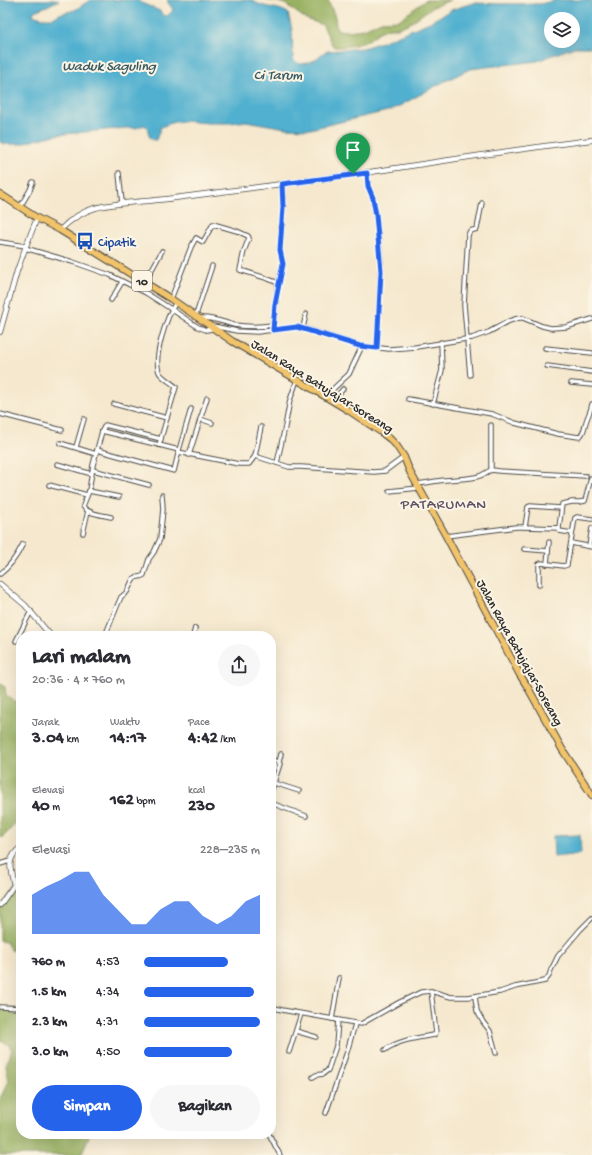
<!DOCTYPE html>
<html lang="id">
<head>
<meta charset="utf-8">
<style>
  :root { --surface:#fff; --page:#f7f7f7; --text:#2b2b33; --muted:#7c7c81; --accent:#2563eb }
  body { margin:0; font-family:"Gochi Hand",sans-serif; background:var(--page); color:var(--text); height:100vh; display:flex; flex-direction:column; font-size:15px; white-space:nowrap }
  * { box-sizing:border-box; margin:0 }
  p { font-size:13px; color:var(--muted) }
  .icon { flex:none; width:22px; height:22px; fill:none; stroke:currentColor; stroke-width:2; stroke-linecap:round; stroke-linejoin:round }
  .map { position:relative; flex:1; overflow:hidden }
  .drawer { position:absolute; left:16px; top:631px; width:260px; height:508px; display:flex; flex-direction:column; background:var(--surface); border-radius:16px; box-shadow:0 4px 16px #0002 }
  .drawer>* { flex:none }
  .buttons { position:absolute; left:544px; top:12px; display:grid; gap:8px }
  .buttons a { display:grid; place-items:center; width:36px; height:36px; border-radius:50%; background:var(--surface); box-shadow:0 4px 16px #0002; font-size:20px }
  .pin { position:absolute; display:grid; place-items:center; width:34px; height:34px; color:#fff; margin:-41px -17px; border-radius:50% 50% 50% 0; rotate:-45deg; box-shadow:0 0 4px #0007 }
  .pin .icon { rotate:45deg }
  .round { display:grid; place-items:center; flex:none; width:42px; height:42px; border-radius:21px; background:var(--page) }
  .head { display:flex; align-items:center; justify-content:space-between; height:68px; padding:0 16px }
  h1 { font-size:22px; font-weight:700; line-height:30px }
  .metrics { display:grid; grid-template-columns:repeat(3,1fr); gap:6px; height:68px; padding:4px 16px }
  .metrics div { display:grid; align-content:center }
  .metrics b { font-size:17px; font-weight:700 }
  .metrics small { font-size:11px; font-weight:400 }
  .metrics p { font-size:11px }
  .chart { height:112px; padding:8px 16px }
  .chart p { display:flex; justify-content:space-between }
  .chart svg { width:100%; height:72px; margin-top:4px; fill:var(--accent); opacity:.7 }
  .action { display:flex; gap:8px; margin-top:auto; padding:8px 16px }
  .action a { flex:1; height:46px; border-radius:24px; background:var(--accent); color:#fff; font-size:16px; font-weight:700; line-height:46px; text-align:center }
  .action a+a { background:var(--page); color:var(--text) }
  ul { padding:0 16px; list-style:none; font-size:13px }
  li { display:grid; grid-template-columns:64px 48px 1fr; align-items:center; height:30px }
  li i { height:10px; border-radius:5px; background:var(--accent) }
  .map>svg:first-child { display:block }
  .forest { fill:#98b162; stroke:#626e46 }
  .water { fill:#51b0cf; stroke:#3e6e7d; fill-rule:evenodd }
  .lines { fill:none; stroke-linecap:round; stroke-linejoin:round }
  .minor-casing { stroke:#494743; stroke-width:5.5 }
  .tertiary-casing { stroke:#494743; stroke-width:6 }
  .trunk-casing { stroke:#494743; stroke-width:8 }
  .minor { stroke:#fff; stroke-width:3.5 }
  .tertiary { stroke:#fff; stroke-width:4.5 }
  .trunk { stroke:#f1c36a; stroke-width:6 }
  .route-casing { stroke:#fff; stroke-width:8 }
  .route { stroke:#2563eb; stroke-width:5 }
  .labels { text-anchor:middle; stroke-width:4; stroke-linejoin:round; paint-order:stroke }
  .shield { fill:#fcf5e5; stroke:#6a6863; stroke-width:1 }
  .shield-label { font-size:12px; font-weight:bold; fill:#2b2b2b }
  .transit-label { font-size:13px; fill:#164399; stroke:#fcf5e5; text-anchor:start }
  .street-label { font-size:13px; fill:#2b2b2b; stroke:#fcf5e5 }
  .water-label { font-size:14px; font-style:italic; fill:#385a64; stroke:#fcf5e5 }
  .quarter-label { font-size:15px; letter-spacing:1px; fill:#615466; stroke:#fcf5e5 }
</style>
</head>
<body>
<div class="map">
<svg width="592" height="1155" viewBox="0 0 592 1155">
  <rect width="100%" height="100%" fill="#fcf5e5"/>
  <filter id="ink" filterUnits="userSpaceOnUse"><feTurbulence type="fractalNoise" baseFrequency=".025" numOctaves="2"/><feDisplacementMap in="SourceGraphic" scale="8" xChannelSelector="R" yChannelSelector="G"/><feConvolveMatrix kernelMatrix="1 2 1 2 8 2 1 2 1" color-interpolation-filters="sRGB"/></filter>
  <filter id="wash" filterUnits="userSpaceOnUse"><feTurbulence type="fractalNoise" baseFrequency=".012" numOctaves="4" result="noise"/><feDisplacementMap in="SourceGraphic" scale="16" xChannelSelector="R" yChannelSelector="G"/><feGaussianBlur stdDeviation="0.9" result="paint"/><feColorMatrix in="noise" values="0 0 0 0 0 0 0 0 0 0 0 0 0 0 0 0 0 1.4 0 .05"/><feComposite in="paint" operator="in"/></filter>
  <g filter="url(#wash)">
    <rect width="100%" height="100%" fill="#f5e8ce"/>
    <g class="forest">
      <path d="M267 0H328L335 17 336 26 338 30 347 31 364 29 381 21 399 20 426 0H450L431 8 410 23 398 28H389L379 32 367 41 355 45 343 47H334L331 43 323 25 306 19 285 4 280 2Z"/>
      <path d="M0 683 5 687 6 695 15 702 21 698V817C15 822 7 836 0 838Z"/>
      <path d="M16 889H21V954L20 952 11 950 6 942 0 941V911L8 897Z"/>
      <path d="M0 1009H17L21 1011V1134H90L81 1155H0V1098L9 1081 6 1065 12 1050 9 1045 0 1039Z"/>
    </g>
    <g class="water">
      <path d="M0 0H59L47 6 34 11 33 15 42 18H53L60 14 75 10 90 0H137L144 4 160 11 163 15 167 16C178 8 170 9 167 0H252C263 9 277 6 288 13L292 30 293 59 296 62 300 64 307 63 315 60 323 53 329 51 363 48 382 42 430 22 451 10 473 3 501 4H540L557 0H592V47H574L537 61 470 69 443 82 392 110 310 129 286 128 246 121 231 123H208L185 121 174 122 161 127 156 140C148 140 149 133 147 127L144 125 136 128H125L55 135 20 144H5L0 142ZM551 19H573V41H551Z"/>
      <path d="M580 835 581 854 554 857 553 836Z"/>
    </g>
  </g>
  <g filter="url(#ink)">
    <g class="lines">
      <g class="minor-casing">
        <g id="minor">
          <path d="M119 173 122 203"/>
          <path d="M367 173 368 186 373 198 376 215 381 263 377 348"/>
          <path d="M20 207 30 190 33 182"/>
          <path d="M0 242 26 246"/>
          <path d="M25 248 73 262 110 275 146 293 171 309 198 327 206 330 213 329"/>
          <path d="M145 282 162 251"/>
          <path d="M278 284 283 264 280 250 283 207 282 184"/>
          <path d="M171 299 191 247 196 238 203 242 213 224 237 231 248 236 249 238 244 251 240 270 266 278 278 283 273 325"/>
          <path d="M111 300 122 282"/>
          <path d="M196 315 212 266"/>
          <path d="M200 318C212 317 223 322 234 325 247 327 260 327 273 325V327"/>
          <path d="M213 326 237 331 257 332 297 327 313 331 361 346 389 349 416 347 472 338 489 332 509 321 519 318H523L542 326 551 328 566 327 592 319"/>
          <path d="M303 328 306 314"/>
          <path d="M545 348 592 353"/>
          <path d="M547 366 592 372"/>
          <path d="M470 375 464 305 468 235 470 231 477 229 482 203"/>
          <path d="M571 383 592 385"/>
          <path d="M327 398 334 388 349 374 362 346"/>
          <path d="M408 399 492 414 515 423 542 430 558 434 579 437C585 433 584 426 587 419 589 413 591 411 592 404"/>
          <path d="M333 401 343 389"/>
          <path d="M114 404 167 418"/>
          <path d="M433 404 442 370 441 342"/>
          <path d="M0 414 62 430"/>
          <path d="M200 419 212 423"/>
          <path d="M491 425V470"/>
          <path d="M102 431 105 425 161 439"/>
          <path d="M60 443 96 454"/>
          <path d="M159 445 179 450 191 409"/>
          <path d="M76 447 84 419"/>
          <path d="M97 450 174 471 179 450"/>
          <path d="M178 452 239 464H249L255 456 261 427"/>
          <path d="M189 455 207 398"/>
          <path d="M255 456 289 467H301L374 472 385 471 404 457"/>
          <path d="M277 463 285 427 290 400 297 380"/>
          <path d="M57 464 92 474"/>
          <path d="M93 470 149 485"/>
          <path d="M417 484C426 483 436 481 445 480 455 479 466 479 476 477 488 475 485 468 499 471L586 476"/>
          <path d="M49 485 87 495"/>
          <path d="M89 491 119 497"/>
          <path d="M389 491 419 488"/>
          <path d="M111 517C103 515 87 514 83 506L89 491 93 465 102 431 159 445 176 387C171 382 162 378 159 372 153 356 167 316 176 302"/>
          <path d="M525 527 528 507 530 506 561 508"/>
          <path d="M559 528V531L572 533"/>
          <path d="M83 533 88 511"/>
          <path d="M446 536 516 527H525L559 528 562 504 572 502H580L585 501 591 478"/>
          <path d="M571 543 592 547"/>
          <path d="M589 546 592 528"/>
          <path d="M524 549 548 551"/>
          <path d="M547 564 549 542"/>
          <path d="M0 574C11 566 17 556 23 544"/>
          <path d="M539 585V564L541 563 564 566 567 565 575 518 577 517 592 519"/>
          <path d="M105 636 118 604 121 597 127 592 133 579C137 576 140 578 144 575L149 559 154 552 160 539 163 509 162 495"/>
          <path d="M193 636 195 628"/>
          <path d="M16 641 31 611"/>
          <path d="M271 760 279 762 280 764 271 792"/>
          <path d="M279 762 281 754"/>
          <path d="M271 782 299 791"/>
          <path d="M271 803 306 816"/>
          <path d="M0 864 10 861"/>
          <path d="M14 885H21"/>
          <path d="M475 997 477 1011 483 1022 490 1031 496 1053"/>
          <path d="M0 1007 21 1008"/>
          <path d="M271 1007 282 1010 361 1024 400 1002 421 992 431 991 451 997H468L500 992 515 987 545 981 549 976 551 970 558 956 580 930 592 918"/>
          <path d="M332 1019 339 978"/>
          <path d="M296 1031 316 1037"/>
          <path d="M385 1050C399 1040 417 1038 434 1035L436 1033 431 991"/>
          <path d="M289 1052 301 1014"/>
          <path d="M313 1077 316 1075 323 1074 328 1070 336 1046 338 1020"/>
          <path d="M326 1113 347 1052 355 1024"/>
          <path d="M269 1134 280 1155"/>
        </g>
      </g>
      <g class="tertiary-casing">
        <g id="tertiary">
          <path d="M60 230C70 220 81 212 95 208 119 202 143 202 167 199 213 193 259 187 305 181 401 169 496 151 592 140"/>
          <path d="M0 332 17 271 26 246 37 218"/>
          <path d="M0 584 25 605 51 636"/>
          <path d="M0 905 14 885C10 868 6 859 21 847"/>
        </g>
      </g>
      <g class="trunk-casing">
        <path id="trunk" d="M0 194 37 218 60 230 171 299 232 341 348 410 381 432 390 439 396 445 404 457 410 472 446 536 520 675 527 686 562 749 592 795"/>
      </g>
      <use href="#minor" class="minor"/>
      <use href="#tertiary" class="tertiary"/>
      <use href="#trunk" class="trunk"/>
    </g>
  </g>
  <g class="lines" filter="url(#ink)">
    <g class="route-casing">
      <path id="route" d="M367 173 368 186 373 198 376 215 381 271 377 348 360 346 297 327 273 330 275 304 283 264 280 250 283 207 282 184Z"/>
    </g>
    <use href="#route" class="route"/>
  </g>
  <defs>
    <g id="bus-bare" transform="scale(1.38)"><path d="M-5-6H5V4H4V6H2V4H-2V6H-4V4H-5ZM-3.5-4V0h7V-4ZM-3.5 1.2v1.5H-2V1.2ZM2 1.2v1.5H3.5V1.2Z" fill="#1a4fb4" stroke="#fcf5e5" stroke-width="2.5" paint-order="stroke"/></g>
  </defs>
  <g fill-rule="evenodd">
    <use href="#bus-bare" x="85" y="241"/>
  </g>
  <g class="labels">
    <rect class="shield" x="132" y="271" width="20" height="20" rx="3"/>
    <g class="shield-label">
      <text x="142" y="285">10</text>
    </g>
    <g class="transit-label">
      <text x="98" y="246">Cipatik</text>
    </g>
    <g class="street-label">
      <text transform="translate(323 385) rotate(32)" y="5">Jalan Raya Batujajar-Soreang</text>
      <text transform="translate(521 652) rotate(61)" y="5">Jalan Raya Batujajar-Soreang</text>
    </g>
    <g class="water-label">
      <text x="109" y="70">Waduk Saguling</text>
      <text x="278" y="79">Ci Tarum</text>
    </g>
    <g class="quarter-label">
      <text x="444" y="508">PATARUMAN</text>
    </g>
  </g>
</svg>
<div class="buttons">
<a><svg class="icon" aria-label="layers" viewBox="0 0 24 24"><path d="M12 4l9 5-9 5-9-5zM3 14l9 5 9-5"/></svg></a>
</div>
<div class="pin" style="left:353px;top:174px;background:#1e9e55"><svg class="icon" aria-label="arrive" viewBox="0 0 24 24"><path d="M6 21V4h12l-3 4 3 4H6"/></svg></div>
<section class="drawer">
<div class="head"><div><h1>Lari malam</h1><p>20:36 · 4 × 760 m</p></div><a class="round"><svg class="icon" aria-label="share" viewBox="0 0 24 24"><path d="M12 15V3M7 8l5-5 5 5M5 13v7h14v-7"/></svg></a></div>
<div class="metrics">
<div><p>Jarak</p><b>3.04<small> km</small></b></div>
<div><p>Waktu</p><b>14:17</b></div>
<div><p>Pace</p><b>4:42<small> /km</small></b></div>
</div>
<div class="metrics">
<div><p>Elevasi</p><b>40<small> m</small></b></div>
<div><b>162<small> bpm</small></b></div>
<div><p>kcal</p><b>230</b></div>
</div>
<div class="chart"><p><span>Elevasi</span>228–235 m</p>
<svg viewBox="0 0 160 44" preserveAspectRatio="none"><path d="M0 44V20L10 15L20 11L30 6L40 6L50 20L60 29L70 38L80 38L90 29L100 24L110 24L120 33L130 38L140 33L150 24L160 20V44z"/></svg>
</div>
<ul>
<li><b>760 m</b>4:53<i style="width:72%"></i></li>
<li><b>1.5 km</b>4:34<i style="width:95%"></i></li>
<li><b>2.3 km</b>4:31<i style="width:100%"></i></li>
<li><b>3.0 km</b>4:50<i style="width:76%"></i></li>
</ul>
<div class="action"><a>Simpan</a><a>Bagikan</a></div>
</section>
</div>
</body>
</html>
